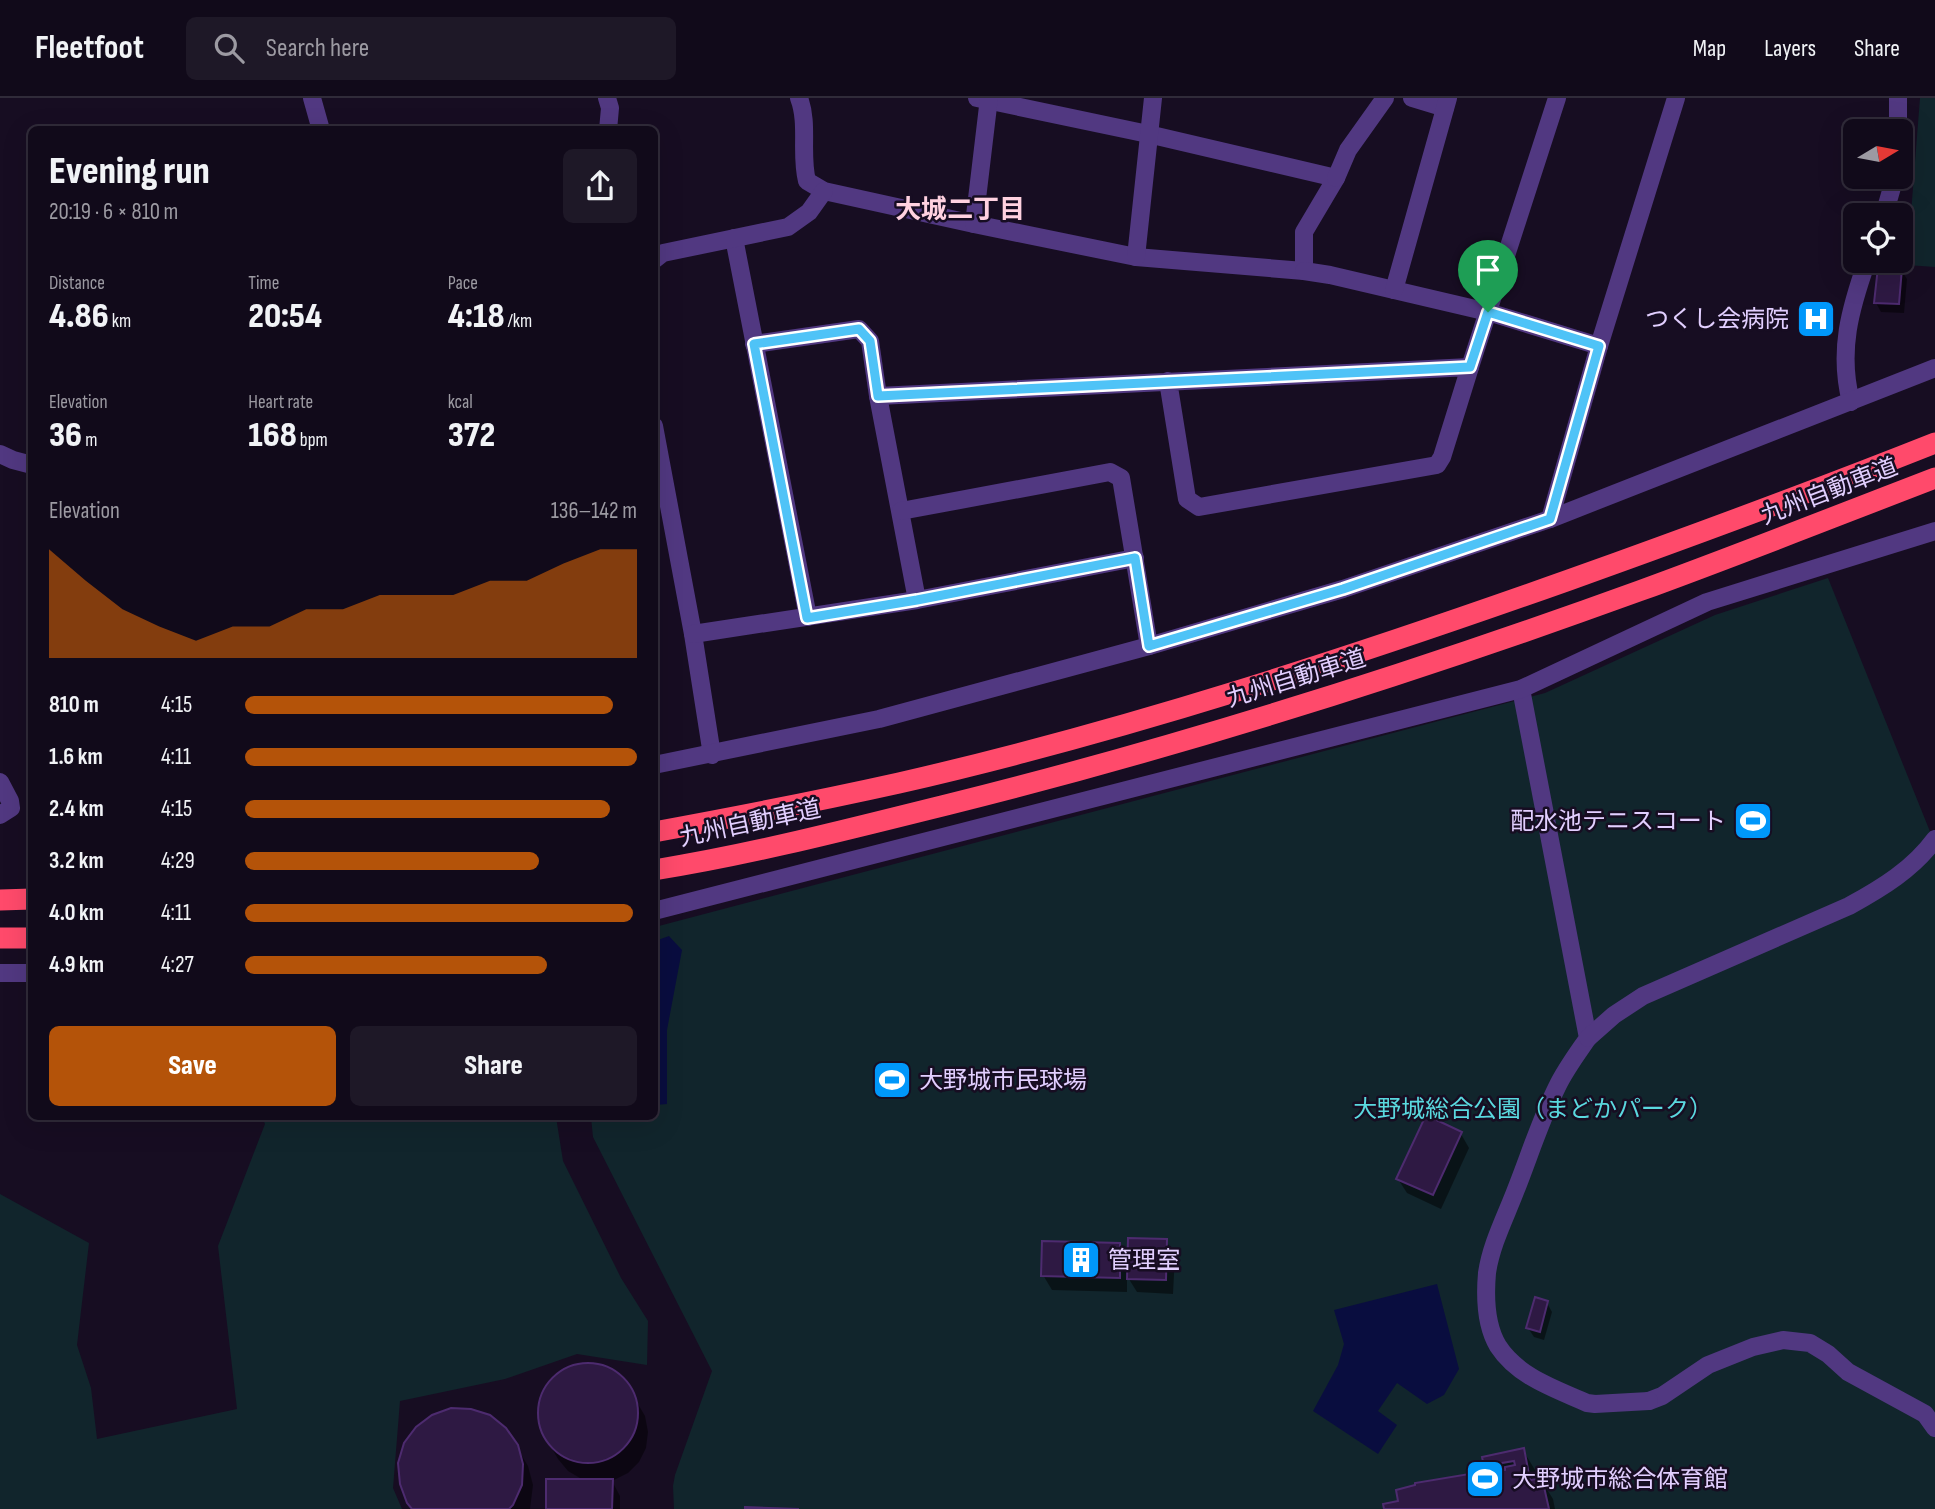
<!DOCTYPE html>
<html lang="en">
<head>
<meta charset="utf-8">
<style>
  :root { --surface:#110a1a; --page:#1e1827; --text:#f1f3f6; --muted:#9c9aa2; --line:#302b39; --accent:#b45309 }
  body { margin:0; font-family:"Sofia Sans Condensed","Noto Sans JP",sans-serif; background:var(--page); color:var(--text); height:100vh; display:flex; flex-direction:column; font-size:26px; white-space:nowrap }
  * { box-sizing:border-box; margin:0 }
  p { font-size:23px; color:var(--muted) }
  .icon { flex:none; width:38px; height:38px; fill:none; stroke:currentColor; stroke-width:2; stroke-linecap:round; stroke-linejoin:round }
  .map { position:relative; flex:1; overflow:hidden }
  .details { position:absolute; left:28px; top:28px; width:630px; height:994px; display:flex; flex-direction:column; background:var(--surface); border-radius:10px; box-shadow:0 7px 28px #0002,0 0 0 2px var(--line) }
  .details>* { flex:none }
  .needle { width:46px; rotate:80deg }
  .buttons { position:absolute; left:1843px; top:21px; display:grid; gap:14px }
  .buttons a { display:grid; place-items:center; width:70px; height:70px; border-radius:10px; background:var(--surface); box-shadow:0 7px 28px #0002,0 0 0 2px var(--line); font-size:35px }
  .pin { position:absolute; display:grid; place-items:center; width:60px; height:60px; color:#fff; margin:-72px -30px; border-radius:50% 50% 50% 0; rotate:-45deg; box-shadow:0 0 7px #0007 }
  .pin .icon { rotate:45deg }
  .round { display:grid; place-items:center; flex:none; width:74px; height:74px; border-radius:10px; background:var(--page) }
  .headline { display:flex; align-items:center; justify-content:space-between; height:119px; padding:0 21px }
  h1 { font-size:38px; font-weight:800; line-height:52px }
  .metrics { display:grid; grid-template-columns:repeat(3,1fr); gap:10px; height:119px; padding:7px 21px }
  .metrics div { display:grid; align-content:center }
  .metrics b { font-size:35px; font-weight:800 }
  .metrics small { font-size:19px; font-weight:400 }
  .metrics p { font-size:19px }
  .chart { height:196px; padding:14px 21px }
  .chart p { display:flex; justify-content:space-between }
  .chart svg { width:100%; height:126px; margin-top:7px; fill:var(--accent); opacity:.7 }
  .primary-button { display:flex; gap:14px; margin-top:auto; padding:14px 21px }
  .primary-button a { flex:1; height:80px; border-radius:10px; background:var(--accent); color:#fff; font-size:28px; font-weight:800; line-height:80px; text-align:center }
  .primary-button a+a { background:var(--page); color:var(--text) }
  ul { padding:0 21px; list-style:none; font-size:23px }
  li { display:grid; grid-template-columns:112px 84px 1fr; align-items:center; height:52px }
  li i { height:18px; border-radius:9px; background:var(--accent) }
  header { display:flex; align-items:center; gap:42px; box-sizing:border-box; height:98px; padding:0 35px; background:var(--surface); border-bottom:2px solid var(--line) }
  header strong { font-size:33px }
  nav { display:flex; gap:38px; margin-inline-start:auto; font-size:24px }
  .search { width:490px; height:63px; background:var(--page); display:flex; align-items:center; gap:18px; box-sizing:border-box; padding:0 24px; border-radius:10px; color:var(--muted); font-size:26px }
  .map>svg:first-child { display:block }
  .green { fill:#11252c }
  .water { fill:#090d3f }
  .shadow { fill:#0007 }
  .building { fill:#2e1943; stroke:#4d2b6f; stroke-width:2 }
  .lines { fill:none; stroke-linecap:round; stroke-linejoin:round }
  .minor { stroke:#513881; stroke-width:18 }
  .tertiary { stroke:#513881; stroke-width:18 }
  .motorway { stroke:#ff4a6b; stroke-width:21 }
  .route-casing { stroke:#fff; stroke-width:14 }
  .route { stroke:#4fc3f7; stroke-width:9 }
  .labels { text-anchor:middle; stroke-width:5; stroke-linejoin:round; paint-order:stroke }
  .poi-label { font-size:24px; fill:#e2cfff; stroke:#170d22; text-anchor:start }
  .street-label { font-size:24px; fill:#e2cfff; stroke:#170d22 }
  .park-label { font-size:24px; fill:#5ad9df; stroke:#170d22 }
  .neighbourhood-label { font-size:26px; font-weight:bold; fill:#ffd1e0; stroke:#170d22 }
</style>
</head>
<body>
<header>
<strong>Fleetfoot</strong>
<div class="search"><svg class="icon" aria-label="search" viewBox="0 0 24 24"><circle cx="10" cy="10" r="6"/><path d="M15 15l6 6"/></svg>Search here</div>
<nav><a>Map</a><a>Layers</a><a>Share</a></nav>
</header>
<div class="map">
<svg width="1935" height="1411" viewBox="0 0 1935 1411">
  <rect width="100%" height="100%" fill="#170d22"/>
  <g class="green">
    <path d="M1920 0H1935V169L1907 167Z"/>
    <path d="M1828 480 1935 746V1411H674L673 1388 675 1377 712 1273 593 1039 591 1019 654 1018 655 829 1545 595 1715 517Z"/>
    <path d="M262 1019H556L563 1063 621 1180 648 1223 647 1267 577 1256 505 1281 400 1303 393 1390 402 1411H0V1096L89 1145 77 1247 91 1290 97 1341 237 1311 218 1148 265 1026Z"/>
  </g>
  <g class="water">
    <path d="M669 838 682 852 667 932V1006L655 1007V843Z"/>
    <path d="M1437 1186 1459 1271 1444 1297 1427 1306 1397 1285 1378 1313 1397 1327 1378 1356 1313 1313 1338 1267 1344 1246 1334 1212Z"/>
  </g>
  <g class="shadow">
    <path d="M1901 172 1907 181 1904 215 1881 214 1876 205Z"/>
    <path d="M1461 1036 1469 1050 1441 1111 1407 1095 1398 1081Z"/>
    <path d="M1166 1143 1175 1157 1173 1196 1137 1194 1127 1178V1194L1052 1192 1043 1177 1119 1147 1129 1164Z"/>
    <path d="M1547 1205 1552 1214 1544 1242 1534 1239 1528 1230Z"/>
    <path d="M581 1267 598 1268 613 1273 625 1284 645 1318 648 1334 646 1350 639 1364 628 1375 612 1383 620 1398V1411H548L585 1383 568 1373 558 1361 546 1340 540 1325V1309L544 1294 553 1281 566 1271Z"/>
    <path d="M516 1348 528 1368 533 1387 530 1411H413Z"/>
    <path d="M1523 1352 1535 1372 1537 1383 1541 1382 1553 1401 1555 1411H1386L1400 1404 1417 1387 1489 1374 1485 1367Z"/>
  </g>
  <g class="building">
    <path d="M1878 169 1902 170 1899 206 1874 205Z"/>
    <path d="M1426 1017 1462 1034 1433 1097 1396 1081Z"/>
    <path d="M1128 1140 1167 1141 1166 1182 1127 1181Z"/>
    <path d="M1042 1143 1120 1145V1180L1041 1178Z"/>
    <path d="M1535 1199 1548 1203 1540 1234 1526 1230Z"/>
    <circle cx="588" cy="1315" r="50"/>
    <path d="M451 1310 471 1311 490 1317 506 1330 518 1347 523 1366 522 1387 513 1407 509 1411H412L407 1405 400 1386 398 1365 404 1345 416 1329 432 1317Z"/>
    <path d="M1524 1350 1530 1382 1542 1380 1549 1411H1384L1383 1406 1398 1403 1396 1392 1415 1387V1385L1487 1373 1488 1375 1505 1372V1369L1515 1367 1514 1363 1484 1368 1482 1359Z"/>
    <path d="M546 1381H613L612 1411H546Z"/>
    <path d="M745 1409 799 1411H745Z"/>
  </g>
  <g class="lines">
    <g class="minor">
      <path d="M607 0 610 10 608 32"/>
      <path d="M799 0C809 26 800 56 807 83L824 93 974 126 1136 159 1304 173V134L1336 80 1148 36 977 0"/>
      <path d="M1412 0 1445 10"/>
      <path d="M1898 33V0"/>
      <path d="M1336 80 1348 52 1385 0"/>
      <path d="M1884 117 1895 79"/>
      <path d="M974 126 989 0"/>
      <path d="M734 140 808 519"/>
      <path d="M1136 159 1153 0"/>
      <path d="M654 162 663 155 788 129 809 114 824 93"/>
      <path d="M1304 173 1330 177 1488 214 1599 248"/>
      <path d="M1394 192 1448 0"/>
      <path d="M754 246 859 231 870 243 878 298 917 502"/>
      <path d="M1470 269 1557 0"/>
      <path d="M878 298C1075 289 1272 278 1470 269L1442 359 1437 367 1199 409 1187 401 1168 283"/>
      <path d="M1851 304C1838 253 1850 211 1867 163"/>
      <path d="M654 328 693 536 712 657"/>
      <path d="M0 356 13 362 32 367"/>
      <path d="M901 413 1110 374 1121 380 1149 548"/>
      <path d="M1550 421 1599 248 1676 0"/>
      <path d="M693 536 917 502 1135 460"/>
      <path d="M0 684 10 703 11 710 0 717"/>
      <path d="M0 875H32"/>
      <path d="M1649 1303 1662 1298 1708 1267 1753 1249 1783 1242 1810 1245 1828 1256 1848 1274 1925 1316 1935 1330"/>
    </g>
    <g class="tertiary">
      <path d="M312 0 321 32"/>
      <path d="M1521 591 1588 940C1577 956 1565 972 1557 989 1540 1023 1529 1059 1515 1094 1505 1120 1491 1147 1487 1175 1485 1198 1486 1228 1498 1248 1518 1279 1556 1291 1587 1305L1595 1306 1649 1303"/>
      <path d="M654 667 879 621 1149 548 1343 491 1550 421 1935 270"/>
      <path d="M654 813 1521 591 1707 504 1935 433"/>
      <path d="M1588 940 1614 917 1643 898 1849 808C1882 790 1913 771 1935 741"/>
    </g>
    <g class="motorway">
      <path d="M654 734C736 719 818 703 899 685 1126 633 1349 560 1569 482 1692 438 1814 393 1935 345"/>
      <path d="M654 772C754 756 853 730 950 706 1183 648 1413 575 1639 493 1738 457 1836 418 1935 380"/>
      <path d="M0 802 32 801"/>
      <path d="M0 840H32"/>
    </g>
  </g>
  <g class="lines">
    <g class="route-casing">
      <path id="route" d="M1488 214 1599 248 1550 421 1343 491 1149 548 1135 460 917 502 807 520 754 246 859 231 870 243 878 298 1470 269Z"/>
    </g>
    <use href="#route" class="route"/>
  </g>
  <defs>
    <g id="hospital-square" transform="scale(2.0125)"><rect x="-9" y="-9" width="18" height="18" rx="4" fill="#0097fa" stroke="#170d22"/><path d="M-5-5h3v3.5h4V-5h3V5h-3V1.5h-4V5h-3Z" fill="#fff"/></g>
    <g id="stadium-square" transform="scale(2.0125)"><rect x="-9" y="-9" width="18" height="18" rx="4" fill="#0097fa" stroke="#170d22"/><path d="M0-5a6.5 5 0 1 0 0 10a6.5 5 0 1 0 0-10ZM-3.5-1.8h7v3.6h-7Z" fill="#fff"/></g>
    <g id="building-square" transform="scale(2.0125)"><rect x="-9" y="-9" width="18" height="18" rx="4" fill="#0097fa" stroke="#170d22"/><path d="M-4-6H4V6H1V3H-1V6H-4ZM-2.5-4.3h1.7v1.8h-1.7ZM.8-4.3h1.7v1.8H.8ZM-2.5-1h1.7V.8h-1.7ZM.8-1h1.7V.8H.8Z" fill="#fff"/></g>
  </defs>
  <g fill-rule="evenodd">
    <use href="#hospital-square" x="1816" y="221"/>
    <use href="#stadium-square" x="1753" y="723"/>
    <use href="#stadium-square" x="892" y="982"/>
    <use href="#building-square" x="1081" y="1162"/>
    <use href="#stadium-square" x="1485" y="1381"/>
  </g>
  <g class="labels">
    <g class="poi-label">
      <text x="1789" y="229" text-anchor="end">つくし会病院</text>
      <text x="1726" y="731" text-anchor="end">配水池テニスコート</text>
      <text x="919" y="990">大野城市民球場</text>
      <text x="1108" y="1170">管理室</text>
      <text x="1512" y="1389">大野城市総合体育館</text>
    </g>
    <g class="street-label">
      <text transform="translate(1829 393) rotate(-21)" y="8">九州自動車道</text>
      <text transform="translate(1296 580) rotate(-17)" y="8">九州自動車道</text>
      <text transform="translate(750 725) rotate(-12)" y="8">九州自動車道</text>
    </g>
    <g class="park-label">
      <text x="1533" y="1019">大野城総合公園（まどかパーク）</text>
    </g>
    <g class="neighbourhood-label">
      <text x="960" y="120">大城二丁目</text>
    </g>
  </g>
</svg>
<div class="buttons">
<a><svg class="needle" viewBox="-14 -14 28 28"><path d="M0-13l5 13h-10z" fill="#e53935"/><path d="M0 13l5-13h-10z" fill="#9c9aa2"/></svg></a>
<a><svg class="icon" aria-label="locate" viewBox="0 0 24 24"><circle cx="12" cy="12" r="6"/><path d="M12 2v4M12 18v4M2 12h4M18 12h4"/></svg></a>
</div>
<div class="pin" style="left:1488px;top:214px;background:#1e9e55"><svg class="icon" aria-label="arrive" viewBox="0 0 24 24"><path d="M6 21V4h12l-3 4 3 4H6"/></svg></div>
<section class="details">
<div class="headline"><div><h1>Evening run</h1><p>20:19 · 6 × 810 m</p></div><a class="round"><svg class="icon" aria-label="share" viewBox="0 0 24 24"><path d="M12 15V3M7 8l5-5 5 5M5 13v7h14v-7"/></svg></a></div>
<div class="metrics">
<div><p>Distance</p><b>4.86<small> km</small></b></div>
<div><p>Time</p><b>20:54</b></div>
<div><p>Pace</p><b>4:18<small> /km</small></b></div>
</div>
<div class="metrics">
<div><p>Elevation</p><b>36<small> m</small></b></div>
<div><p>Heart rate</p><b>168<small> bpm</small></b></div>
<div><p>kcal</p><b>372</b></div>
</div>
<div class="chart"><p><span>Elevation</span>136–142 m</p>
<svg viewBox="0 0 160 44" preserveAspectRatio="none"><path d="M0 44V6L10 17L20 27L30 33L40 38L50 33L60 33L70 27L80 27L90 22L100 22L110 22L120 17L130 17L140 11L150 6L160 6V44z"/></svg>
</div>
<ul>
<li><b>810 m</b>4:15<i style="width:94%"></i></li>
<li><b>1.6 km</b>4:11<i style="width:100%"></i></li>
<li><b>2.4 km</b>4:15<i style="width:93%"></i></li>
<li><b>3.2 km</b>4:29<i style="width:75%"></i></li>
<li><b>4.0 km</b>4:11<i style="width:99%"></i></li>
<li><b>4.9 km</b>4:27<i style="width:77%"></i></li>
</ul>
<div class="primary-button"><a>Save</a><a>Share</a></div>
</section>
</div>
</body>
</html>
